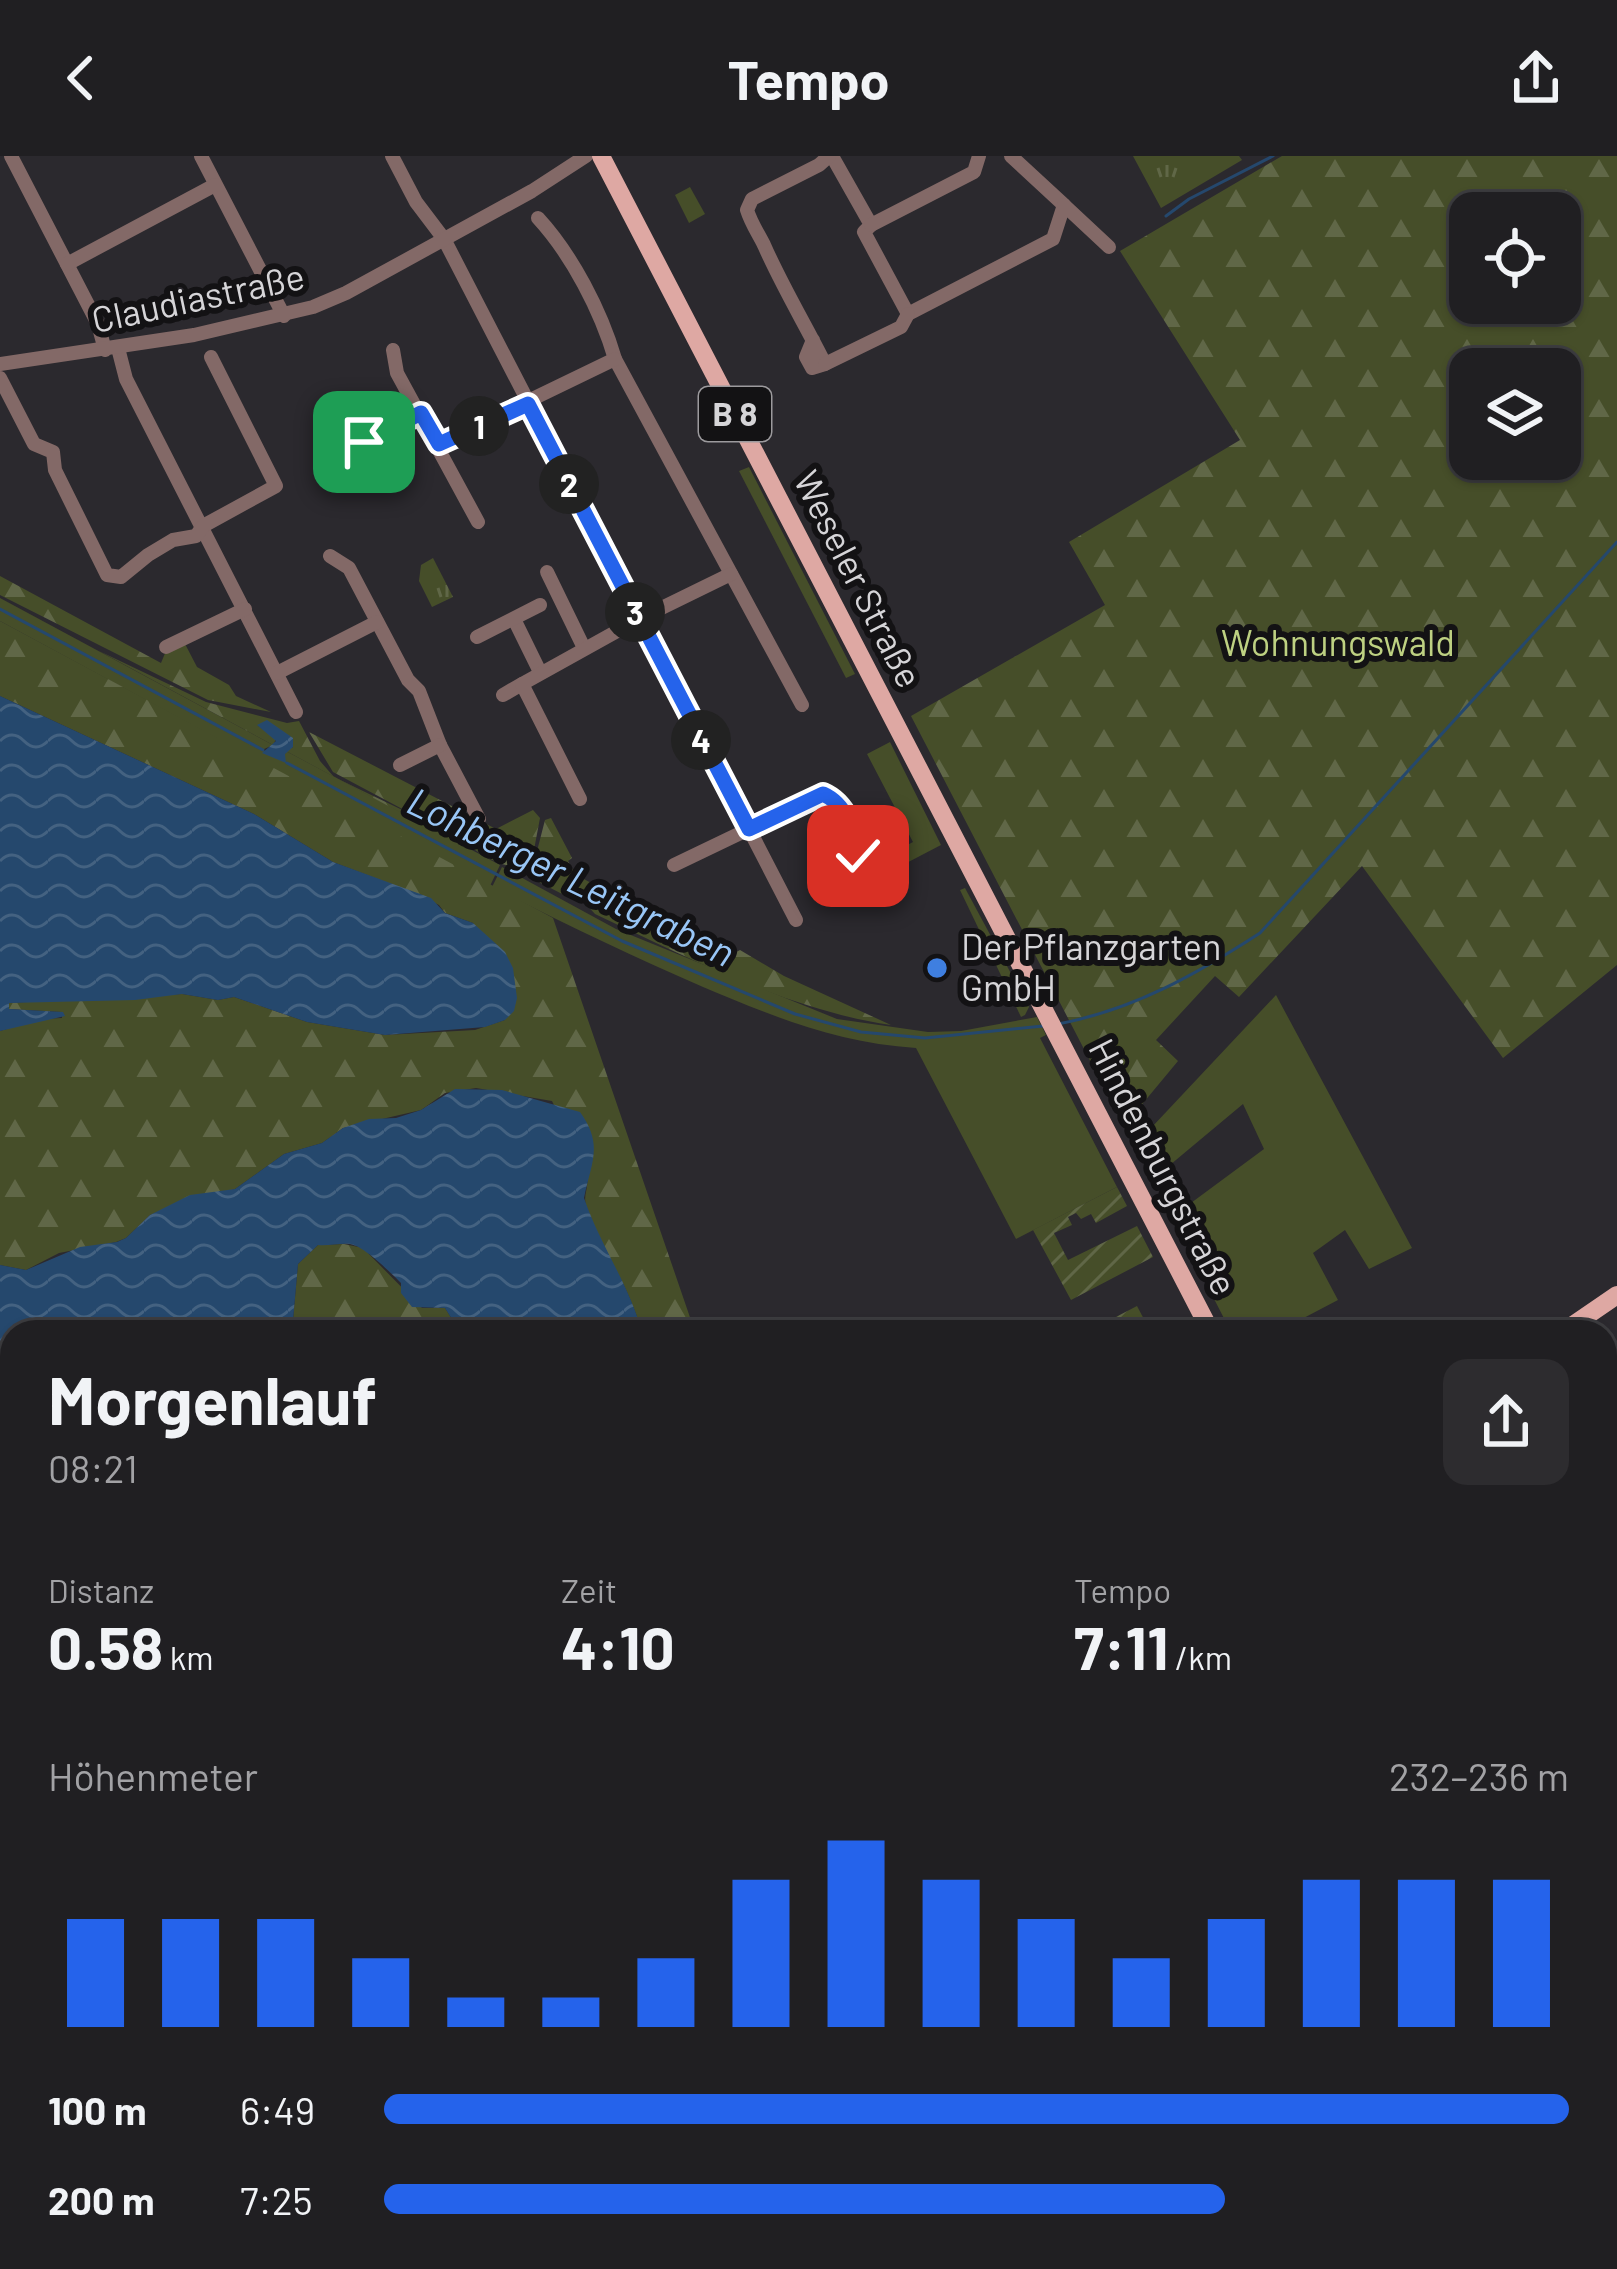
<!DOCTYPE html>
<html lang="de">
<head>
<meta charset="utf-8">
<style>
  :root { --surface:#201f22; --page:#2d2c2f; --text:#f1f3f6; --muted:#a2a2a5; --line:#3d3d40; --accent:#2563eb }
  body { margin:0; font-family:Barlow,sans-serif; background:var(--page); color:var(--text); height:100vh; display:flex; flex-direction:column; font-size:45px; white-space:nowrap }
  * { box-sizing:border-box; margin:0 }
  p { font-size:39px; color:var(--muted) }
  .icon { flex:none; width:66px; height:66px; fill:none; stroke:currentColor; stroke-width:2; stroke-linecap:round; stroke-linejoin:round }
  .map { position:relative; flex:1; overflow:hidden }
  .side { position:absolute; left:0px; top:1164px; width:1617px; height:951px; display:flex; flex-direction:column; background:var(--surface); border-radius:36px 36px 0 0; box-shadow:0 3px 9px #0004,0 0 0 3px var(--line) }
  .side>* { flex:none }
  .controls { position:absolute; left:1449px; top:36px; display:grid; gap:24px }
  .controls a { display:grid; place-items:center; width:132px; height:132px; border-radius:24px; background:var(--surface); box-shadow:0 3px 9px #0004,0 0 0 3px var(--line); font-size:60px }
  .pin { position:absolute; display:grid; place-items:center; width:102px; height:102px; color:#fff; margin:-51px; border-radius:24px; box-shadow:0 6px 18px #0006 }
  .km { position:absolute; width:60px; height:60px; margin:-30px; border-radius:50%; background:#222; color:#fff; font-size:33px; line-height:60px; text-align:center }
  .round { display:grid; place-items:center; flex:none; width:126px; height:126px; border-radius:24px; background:var(--page) }
  .headline { display:flex; align-items:center; justify-content:space-between; height:204px; padding:0 48px }
  h1 { font-size:66px; font-weight:700; line-height:90px }
  .metrics { display:grid; grid-template-columns:repeat(3,1fr); gap:18px; height:204px; padding:12px 48px }
  .metrics div { display:grid; align-content:center }
  .metrics b { font-size:60px; font-weight:700 }
  .metrics small { font-size:33px; font-weight:400 }
  .metrics p { font-size:33px }
  .chart { height:336px; padding:24px 48px }
  .chart p { display:flex; justify-content:space-between }
  .chart svg { width:100%; height:216px; margin-top:12px; stroke:var(--accent); stroke-width:6 }
  ul { padding:0 48px; list-style:none; font-size:39px }
  li { display:grid; grid-template-columns:192px 144px 1fr; align-items:center; height:90px }
  li i { height:30px; border-radius:15px; background:var(--accent) }
  header { display:flex; justify-content:space-between; align-items:center; height:156px; padding:0 48px; background:var(--surface); font-size:54px; font-weight:700 }
  .map>svg:first-child { display:block }
  .grass { fill:#464e29 }
  .forest { fill:url(#forest-firs); fill-rule:evenodd }
  .park { fill:url(#park-tufts) }
  .garden { fill:url(#garden-furrows) }
  .water { fill:url(#water-waves) }
  .lines { fill:none; stroke-linecap:round; stroke-linejoin:round }
  .stream { stroke:#25486d; stroke-width:3 }
  .minor { stroke:#836967; stroke-width:14 }
  .major { stroke:#dea8a3; stroke-width:18 }
  .route-casing { stroke:#fff; stroke-width:24 }
  .route { stroke:#2563eb; stroke-width:15 }
  .shop-dot { fill:#3f7fe0; stroke:#131214; stroke-width:4.5 }
  .labels { text-anchor:middle; stroke-width:12; stroke-linejoin:round; paint-order:stroke }
  .shield { fill:#131214; stroke:#9c9a9d; stroke-width:3 }
  .shield-label { font-size:33px; font-weight:bold; fill:#d6d5d8 }
  .street-label { font-size:36px; fill:#d6d5d8; stroke:#131214 }
  .park-label { font-size:36px; fill:#bed182; stroke:#131214 }
  .poi-label { font-size:36px; fill:#d6d5d8; stroke:#131214; text-anchor:start }
  .water-label { font-size:39px; font-style:italic; fill:#99c6f6; stroke:#131214 }
</style>
</head>
<body>
<header><svg class="icon" aria-label="back" viewBox="0 0 24 24"><path d="M15 5l-7 7 7 7"/></svg>Tempo<svg class="icon" aria-label="share" viewBox="0 0 24 24"><path d="M12 15V3M7 8l5-5 5 5M5 13v7h14v-7"/></svg></header>
<div class="map">
<svg width="1617" height="2113" viewBox="0 0 1617 2113">
  <defs>
    <pattern id="forest-firs" width="22" height="20" patternUnits="userSpaceOnUse" patternTransform="scale(3)"><rect width="22" height="20" fill="#464e29"/><path d="M5 1l3.5 6h-7zM16 11l3.5 6h-7z" fill="#606747"/></pattern>
    <pattern id="park-tufts" width="24" height="20" patternUnits="userSpaceOnUse" patternTransform="scale(3)"><rect width="24" height="20" fill="#464e29"/><path d="M3 7l-1-3M5 7V3M7 7l1-3M15 17l-1-3M17 17v-4M19 17l1-3" fill="none" stroke="#606747"/></pattern>
    <pattern id="garden-furrows" width="10" height="10" patternUnits="userSpaceOnUse" patternTransform="scale(3)"><rect width="10" height="10" fill="#464e29"/><path d="M-1 1l2-2M0 10L10 0M9 11l2-2" fill="none" stroke="#606747"/></pattern>
    <pattern id="water-waves" width="16" height="10" patternUnits="userSpaceOnUse" patternTransform="scale(3)"><rect width="16" height="10" fill="#25486d"/><path d="M0 5q4-4 8 0t8 0" fill="none" stroke="#446281"/></pattern>
  </defs>
  <rect width="100%" height="100%" fill="#2b292e"/>
  <g class="grass">
    <path d="M690 31 705 58 689 67 675 39Z"/>
    <path d="M749 311 855 518 846 522 739 315Z"/>
    <path d="M0 442 273 589 262 594 284 601 286 595 500 709 490 730 0 465Z"/>
    <path d="M890 586 941 689 826 749 819 735 875 711 873 707 913 686 867 598Z"/>
    <path d="M502 711 616 773 837 863 928 876 961 875 1037 861 1046 879 1040 882 1117 1031 1016 1083 916 892C838 887 774 861 703 831 631 800 561 766 492 731Z"/>
    <path d="M965 732 1029 851 1025 859 1021 861 960 734Z"/>
    <path d="M1276 839 1412 1092 1369 1113 1345 1074 1313 1097 1338 1144 1277 1176H1231L1172 1061 1264 993 1243 948 1152 1024 1136 988Z"/>
  </g>
  <g class="forest">
    <path d="M1282 0H1617V809L1503 902 1362 710 1239 841 1215 820 1156 884 1178 905 1124 970 911 560 1105 449 1069 386 1240 284 1120 95ZM1470 57H1560V147H1470ZM1470 213H1560V303H1470Z"/>
    <path d="M0 420 161 507 166 495 184 486 197 511 229 529 236 540 271 556 208 544 0 439Z"/>
    <path d="M0 465 553 762 695 1176H642C628 1127 602 1094 586 1049 583 1039 589 1031 587 1022 584 1001 562 966 552 945L476 932 445 937 421 954 343 972 322 987 284 998 235 1033 150 1059 126 1082 116 1086 59 1097 26 1114 0 1109V875L41 863 62 862V856L9 853 8 847 182 838 218 844 234 841 307 866 385 879 475 874 505 864 473 767 445 757 439 749 412 736 333 706 254 658 0 540Z"/>
    <path d="M99 495 206 546 287 567 299 565 320 605 334 621 452 678 459 688 286 595 293 591 257 569 276 583 273 589Z"/>
    <path d="M309 576 496 673 533 654 540 662 533 699 524 710C501 715 468 691 453 675L423 664 333 616Z"/>
    <path d="M551 662 572 702 568 705 575 718 600 732 570 742 527 720 526 713 536 699 545 664Z"/>
    <path d="M605 734 702 777 705 782 727 788 724 798 729 800 740 794 784 820 891 869C788 854 689 802 595 758L584 746Z"/>
    <path d="M344 1088 363 1092 422 1152H445L460 1176H292L298 1108 318 1089Z"/>
    <path d="M1617 1459V1923L1605 1899V1467Z"/>
    <path d="M1617 2029V2113H1592L1587 2103H1605V2036Z"/>
  </g>
  <g class="park">
    <path d="M1133 0H1239L1242 4 1161 52Z"/>
    <path d="M433 402 453 441 432 451 419 425 421 409Z"/>
  </g>
  <g class="garden">
    <path d="M1117 1031 1127 1050 1096 1067 1091 1058 1081 1063 1076 1057 1068 1061 1072 1069 1054 1077 1068 1104 1137 1070 1153 1101 1071 1144 1033 1074Z"/>
    <path d="M1137 1150 1148 1171 1138 1176H1087Z"/>
  </g>
  <g class="water">
    <path d="M0 540 254 658 333 706 431 742 445 757 473 767 505 796 513 812 517 842 514 855 505 864 485 871 385 879 307 866 234 841 218 844 182 838 135 844 9 847V853L63 856 65 860 0 875Z"/>
    <path d="M267 564 293 582V591L285 598 286 607 262 597 276 585 257 569Z"/>
    <path d="M455 933 502 934 580 956C604 989 591 1007 584 1042 600 1089 628 1126 642 1176H460L445 1152 412 1151 401 1137V1127C390 1116 364 1090 350 1088 339 1087 329 1090 318 1089L298 1108 292 1176H12V1359L0 1360V1109L26 1114 80 1091 117 1086 126 1082 150 1059 190 1039 235 1033 284 998 322 987 343 972 369 963 396 962 421 954Z"/>
    <path d="M12 1615V2103H886L893 2113H0V2049C15 2032 9 2009 0 1991V1620Z"/>
    <path d="M1069 2103H1557L1562 2113H1075Z"/>
  </g>
  <g class="lines">
    <g class="stream">
      <path d="M1166 60 1189 43 1273 0"/>
      <path d="M0 453 263 594"/>
      <path d="M287 607 622 785 795 858 861 876 925 882 1043 870"/>
      <path d="M1058 868C1133 854 1197 818 1260 777L1617 386"/>
    </g>
    <g class="minor">
      <path d="M11 0 98 168 105 194"/>
      <path d="M201 0 284 160"/>
      <path d="M392 0 416 46 444 83 749 673 674 709"/>
      <path d="M832 0 871 69 864 76 908 158 1053 83 1064 49 1011 0"/>
      <path d="M1064 49 1109 91"/>
      <path d="M538 62C572 99 601 155 615 203L802 549"/>
      <path d="M871 69 974 16 979 0"/>
      <path d="M67 108 215 29"/>
      <path d="M813 184 806 201 812 212 825 208C805 168 782 130 764 89 758 77 751 67 747 54L752 43 819 9 829 0"/>
      <path d="M118 192 126 223 296 556"/>
      <path d="M393 194 397 217 478 366"/>
      <path d="M0 208 194 179 313 151 346 137 532 35 586 0"/>
      <path d="M825 208 901 171 908 158"/>
      <path d="M0 222 34 288 53 296 55 314 107 419 121 421 148 399 173 384 196 380 203 370 276 330 211 201"/>
      <path d="M365 286 421 257"/>
      <path d="M439 288 615 203"/>
      <path d="M330 400 349 412 408 524 419 535 440 589 479 663"/>
      <path d="M547 416 584 492"/>
      <path d="M514 463 540 516"/>
      <path d="M477 481 540 449"/>
      <path d="M166 491 245 453"/>
      <path d="M277 517 377 466"/>
      <path d="M503 539 522 528"/>
      <path d="M400 609 440 589"/>
      <path d="M580 643 522 528 639 463 731 418"/>
      <path d="M796 764 749 673 823 638C846 648 856 676 858 700"/>
      <path d="M0 1395 12 1394"/>
    </g>
    <g class="major">
      <path d="M601 0 1211 1176"/>
      <path d="M1563 1176 1617 1139"/>
      <path d="M1605 1937 1617 1963"/>
    </g>
  </g>
  <g class="lines">
    <g class="route-casing">
      <path id="route" d="M364 286 421 257 439 288 528 248 749 673 823 638C846 648 855 676 858 700"/>
    </g>
    <use href="#route" class="route"/>
  </g>
  <circle class="shop-dot" cx="937" cy="812" r="12"/>
  <g class="labels">
    <rect class="shield" x="699" y="231" width="72" height="54" rx="9"/>
    <g class="shield-label">
      <text x="735" y="270">B 8</text>
    </g>
    <g class="street-label">
      <text transform="translate(198 142) rotate(-12)" y="13">Claudiastraße</text>
      <text transform="translate(858 423) rotate(63)" y="13">Weseler Straße</text>
      <text transform="translate(1163 1011) rotate(63)" y="13">Hindenburgstraße</text>
    </g>
    <g class="park-label">
      <text x="1338" y="500">Wohnungswald</text>
    </g>
    <g class="poi-label">
      <text x="961" y="804">Der Pflanzgarten<tspan x="961" dy="41">GmbH</tspan></text>
    </g>
    <g class="water-label">
      <text transform="translate(571 721) rotate(26)" y="14">Lohberger Leitgraben</text>
    </g>
  </g>
</svg>
<div class="controls">
<a><svg class="icon" aria-label="locate" viewBox="0 0 24 24"><circle cx="12" cy="12" r="6"/><path d="M12 2v4M12 18v4M2 12h4M18 12h4"/></svg></a>
<a><svg class="icon" aria-label="layers" viewBox="0 0 24 24"><path d="M12 4l9 5-9 5-9-5zM3 14l9 5 9-5"/></svg></a>
</div>
<div class="pin" style="left:364px;top:286px;background:#1e9e55"><svg class="icon" aria-label="arrive" viewBox="0 0 24 24"><path d="M6 21V4h12l-3 4 3 4H6"/></svg></div>
<div class="pin" style="left:858px;top:700px;background:#d93025"><svg class="icon" aria-label="check" viewBox="0 0 24 24"><path d="M5 12l5 5 9-10"/></svg></div>
<b class="km" style="left:479px;top:270px">1</b>
<b class="km" style="left:569px;top:328px">2</b>
<b class="km" style="left:635px;top:456px">3</b>
<b class="km" style="left:701px;top:584px">4</b>
<section class="side">
<div class="headline"><div><h1>Morgenlauf</h1><p>08:21</p></div><a class="round"><svg class="icon" aria-label="share" viewBox="0 0 24 24"><path d="M12 15V3M7 8l5-5 5 5M5 13v7h14v-7"/></svg></a></div>
<div class="metrics">
<div><p>Distanz</p><b>0.58<small> km</small></b></div>
<div><p>Zeit</p><b>4:10</b></div>
<div><p>Tempo</p><b>7:11<small> /km</small></b></div>
</div>
<div class="chart"><p><span>Höhenmeter</span>232–236 m</p>
<svg viewBox="0 0 160 44" preserveAspectRatio="none"><path d="M5 44V22M15 44V22M25 44V22M35 44V30M45 44V38M55 44V38M65 44V30M75 44V14M85 44V6M95 44V14M105 44V22M115 44V30M125 44V22M135 44V14M145 44V14M155 44V14"/></svg>
</div>
<ul>
<li><b>100 m</b>6:49<i style="width:100%"></i></li>
<li><b>200 m</b>7:25<i style="width:71%"></i></li>
</ul>
</section>
</div>
</body>
</html>
